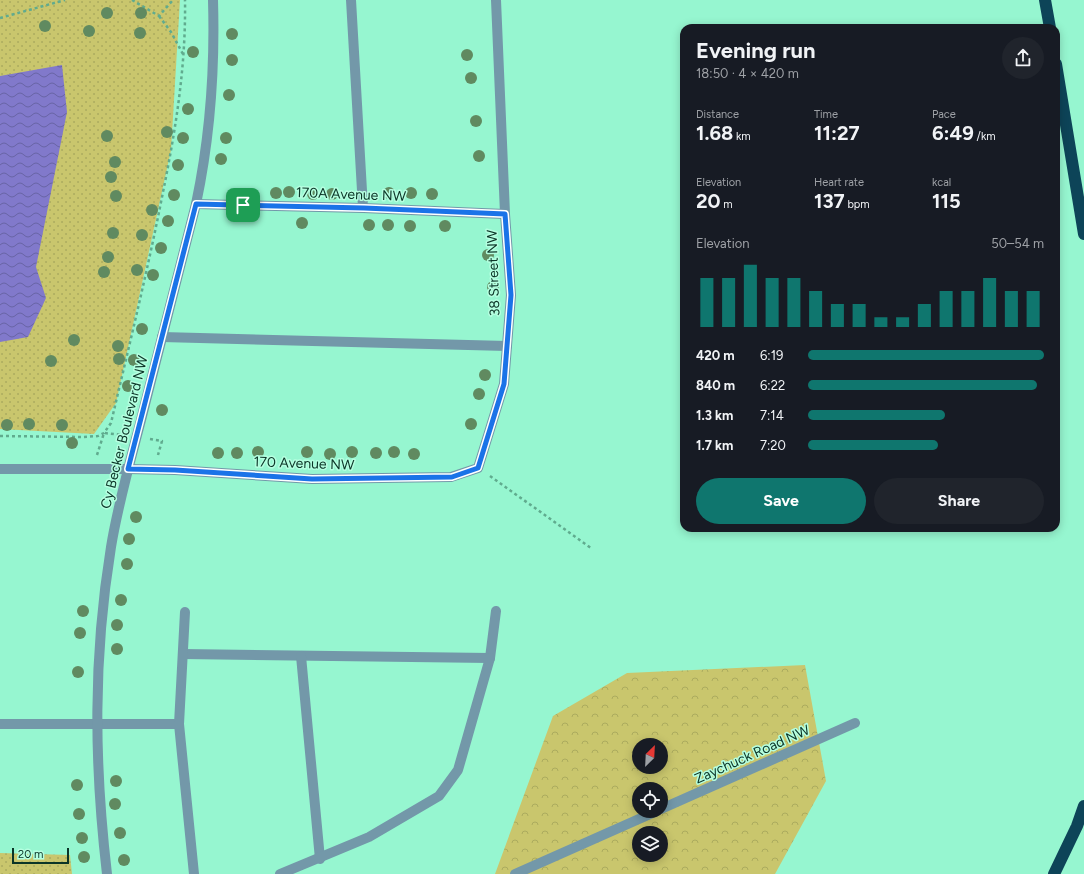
<!DOCTYPE html>
<html lang="en">
<head>
<meta charset="utf-8">
<style>
  :root { --surface:#171b24; --page:#20242c; --text:#f1f3f6; --muted:#9ea1a6; --accent:#0f766e }
  body { margin:0; font-family:Figtree,sans-serif; background:var(--page); color:var(--text); height:100vh; display:flex; flex-direction:column; font-size:15px; white-space:nowrap }
  * { box-sizing:border-box; margin:0 }
  p { font-size:13px; color:var(--muted) }
  .icon { flex:none; width:22px; height:22px; fill:none; stroke:currentColor; stroke-width:2; stroke-linecap:round; stroke-linejoin:round }
  .map { position:relative; flex:1; overflow:hidden }
  .panel { position:absolute; left:680px; top:24px; width:380px; height:508px; display:flex; flex-direction:column; background:var(--surface); border-radius:12px; box-shadow:0 2px 10px #0003 }
  .panel>* { flex:none }
  .needle { width:26px; rotate:24deg }
  .tools { position:absolute; left:632px; top:738px; display:grid; gap:8px }
  .tools a { display:grid; place-items:center; width:36px; height:36px; border-radius:50%; background:var(--surface); box-shadow:0 2px 10px #0003; font-size:20px }
  .scale { position:absolute; left:12px; bottom:10px; width:57px; box-sizing:border-box; padding-left:4px; border:2px solid #0b3527; border-top:0; font-size:11px; line-height:14px; white-space:nowrap; color:#0b3527; -webkit-text-stroke:3px #b5ffe0; paint-order:stroke }
  .pin { position:absolute; display:grid; place-items:center; width:34px; height:34px; color:#fff; margin:-17px; border-radius:8px; box-shadow:0 2px 6px #0006 }
  .round { display:grid; place-items:center; flex:none; width:42px; height:42px; border-radius:21px; background:var(--page) }
  .overview { display:flex; align-items:center; justify-content:space-between; height:68px; padding:0 16px }
  h1 { font-size:22px; font-weight:700; line-height:30px }
  .stats { display:grid; grid-template-columns:repeat(3,1fr); gap:6px; height:68px; padding:4px 16px }
  .stats div { display:grid; align-content:center }
  .stats b { font-size:20px; font-weight:700 }
  .stats small { font-size:11px; font-weight:400 }
  .stats p { font-size:11px }
  .chart { height:112px; padding:8px 16px }
  .chart p { display:flex; justify-content:space-between }
  .chart svg { width:100%; height:72px; margin-top:4px; stroke:var(--accent); stroke-width:6 }
  .button { display:flex; gap:8px; margin-top:auto; padding:8px 16px }
  .button a { flex:1; height:46px; border-radius:24px; background:var(--accent); color:#fff; font-size:16px; font-weight:700; line-height:46px; text-align:center }
  .button a+a { background:var(--page); color:var(--text) }
  ul { padding:0 16px; list-style:none; font-size:13px }
  li { display:grid; grid-template-columns:64px 48px 1fr; align-items:center; height:30px }
  li i { height:10px; border-radius:5px; background:var(--accent) }
  .map>svg:first-child { display:block }
  .grass { fill:url(#grass-dots) }
  .forest { fill:url(#forest-crowns); fill-rule:evenodd }
  .water { fill:url(#water-waves) }
  .lines { fill:none; stroke-linecap:round; stroke-linejoin:round }
  .path { stroke:#60ab8e; stroke-width:2.5; stroke-dasharray:3 3; stroke-linecap:butt }
  .service { stroke:#7398a9; stroke-width:10 }
  .minor { stroke:#7398a9; stroke-width:10 }
  .tertiary { stroke:#7398a9; stroke-width:10 }
  .motorway { stroke:#0d4458; stroke-width:12 }
  .tree { fill:#608a60 }
  .route-casing { stroke:#fff; stroke-width:8 }
  .route { stroke:#1a73e8; stroke-width:5 }
  .labels { text-anchor:middle; stroke-width:3; stroke-linejoin:round; paint-order:stroke }
  .street-label { font-size:14px; fill:#0b3527; stroke:#b5ffe0 }
</style>
</head>
<body>
<div class="map">
<svg width="1084" height="874" viewBox="0 0 1084 874">
  <defs>
    <pattern id="grass-dots" width="8" height="8" patternUnits="userSpaceOnUse"><rect width="8" height="8" fill="#c9c66d"/><path d="M2 2h.1M6 6h.1" fill="none" stroke="#abab5e" stroke-width="1.8" stroke-linecap="round"/></pattern>
    <pattern id="forest-crowns" width="20" height="18" patternUnits="userSpaceOnUse"><rect width="20" height="18" fill="#c9c66d"/><path d="M2 6a3 3 0 1 1 6 0M12 15a3 3 0 1 1 6 0" fill="none" stroke="#abab5e"/></pattern>
    <pattern id="water-waves" width="16" height="10" patternUnits="userSpaceOnUse"><rect width="16" height="10" fill="#8179cb"/><path d="M0 5q4-4 8 0t8 0" fill="none" stroke="#6864a5"/></pattern>
  </defs>
  <rect width="100%" height="100%" fill="#96f6d0"/>
  <g class="grass">
    <path d="M0 0H180L171 150 116 403 94 434 0 429Z"/>
    <path d="M0 853 70 855 72 874H0Z"/>
  </g>
  <path class="forest" d="M805 665 826 781 775 874H495L553 716 627 673ZM639 745H661V767H639ZM639 789H661V811H639ZM639 833H661V855H639Z"/>
  <path class="water" d="M62 65 67 112 36 267 46 298 28 337 0 342V76Z"/>
  <g class="lines">
    <g class="path">
      <path d="M132 0 159 16 173 0"/>
      <path d="M159 16 171 32 184 56"/>
      <path d="M0 18 65 0"/>
      <path d="M0 436 84 437 98 436 104 433 111 423C129 346 148 269 163 192 176 128 186 65 185 0"/>
      <path d="M150 439 162 441 158 455"/>
      <path d="M97 455 104 433 123 435"/>
      <path d="M490 476 591 548"/>
    </g>
    <g class="service">
      <path d="M351 0 363 208"/>
      <path d="M162 337 507 346"/>
      <path d="M183 654 490 658 496 611"/>
      <path d="M301 656 320 859"/>
      <path d="M96 724H179L185 612"/>
      <path d="M179 724 194 874"/>
      <path d="M280 874 369 837 439 796 458 770 490 658"/>
    </g>
    <g class="minor">
      <path d="M196 204 363 208 505 214"/>
      <path d="M128 469 175 470 312 479 451 477 478 468 504 384 511 295 505 214 496 0"/>
      <path d="M0 724H96"/>
      <path d="M661 809 855 723"/>
      <path d="M515 874 657 811"/>
    </g>
    <g class="tertiary">
      <path d="M0 469H128"/>
      <path d="M107 874C94 762 93 658 111 547 118 504 130 462 141 420 159 348 177 276 196 204 210 138 215 68 213 0"/>
    </g>
    <g class="motorway">
      <path d="M1045 0 1050 28"/>
      <path d="M1056 64 1084 234"/>
      <path d="M1054 874 1077 826 1084 806"/>
    </g>
  </g>
  <g class="tree">
    <circle cx="107" cy="13" r="6"/>
    <circle cx="141" cy="13" r="6"/>
    <circle cx="45" cy="26" r="6"/>
    <circle cx="89" cy="31" r="6"/>
    <circle cx="140" cy="33" r="6"/>
    <circle cx="232" cy="34" r="6"/>
    <circle cx="193" cy="52" r="6"/>
    <circle cx="467" cy="55" r="6"/>
    <circle cx="232" cy="60" r="6"/>
    <circle cx="471" cy="78" r="6"/>
    <circle cx="229" cy="95" r="6"/>
    <circle cx="188" cy="109" r="6"/>
    <circle cx="476" cy="121" r="6"/>
    <circle cx="167" cy="132" r="6"/>
    <circle cx="107" cy="136" r="6"/>
    <circle cx="183" cy="138" r="6"/>
    <circle cx="226" cy="138" r="6"/>
    <circle cx="479" cy="156" r="6"/>
    <circle cx="221" cy="159" r="6"/>
    <circle cx="115" cy="162" r="6"/>
    <circle cx="178" cy="165" r="6"/>
    <circle cx="111" cy="177" r="6"/>
    <circle cx="289" cy="192" r="6"/>
    <circle cx="276" cy="193" r="6"/>
    <circle cx="389" cy="193" r="6"/>
    <circle cx="411" cy="193" r="6"/>
    <circle cx="313" cy="194" r="6"/>
    <circle cx="332" cy="194" r="6"/>
    <circle cx="432" cy="194" r="6"/>
    <circle cx="174" cy="195" r="6"/>
    <circle cx="116" cy="196" r="6"/>
    <circle cx="152" cy="210" r="6"/>
    <circle cx="168" cy="221" r="6"/>
    <circle cx="302" cy="223" r="6"/>
    <circle cx="369" cy="225" r="6"/>
    <circle cx="388" cy="225" r="6"/>
    <circle cx="410" cy="226" r="6"/>
    <circle cx="445" cy="226" r="6"/>
    <circle cx="113" cy="233" r="6"/>
    <circle cx="142" cy="235" r="6"/>
    <circle cx="161" cy="248" r="6"/>
    <circle cx="488" cy="255" r="6"/>
    <circle cx="108" cy="257" r="6"/>
    <circle cx="137" cy="270" r="6"/>
    <circle cx="104" cy="272" r="6"/>
    <circle cx="153" cy="275" r="6"/>
    <circle cx="493" cy="287" r="6"/>
    <circle cx="142" cy="329" r="6"/>
    <circle cx="74" cy="340" r="6"/>
    <circle cx="118" cy="346" r="6"/>
    <circle cx="119" cy="359" r="6"/>
    <circle cx="134" cy="360" r="6"/>
    <circle cx="51" cy="361" r="6"/>
    <circle cx="485" cy="375" r="6"/>
    <circle cx="128" cy="386" r="6"/>
    <circle cx="479" cy="394" r="6"/>
    <circle cx="162" cy="410" r="6"/>
    <circle cx="29" cy="424" r="6"/>
    <circle cx="471" cy="424" r="6"/>
    <circle cx="7" cy="425" r="6"/>
    <circle cx="62" cy="425" r="6"/>
    <circle cx="72" cy="443" r="6"/>
    <circle cx="258" cy="452" r="6"/>
    <circle cx="307" cy="452" r="6"/>
    <circle cx="352" cy="452" r="6"/>
    <circle cx="394" cy="452" r="6"/>
    <circle cx="218" cy="453" r="6"/>
    <circle cx="237" cy="453" r="6"/>
    <circle cx="376" cy="453" r="6"/>
    <circle cx="330" cy="454" r="6"/>
    <circle cx="414" cy="454" r="6"/>
    <circle cx="136" cy="517" r="6"/>
    <circle cx="129" cy="539" r="6"/>
    <circle cx="127" cy="564" r="6"/>
    <circle cx="121" cy="600" r="6"/>
    <circle cx="83" cy="611" r="6"/>
    <circle cx="117" cy="625" r="6"/>
    <circle cx="80" cy="633" r="6"/>
    <circle cx="117" cy="649" r="6"/>
    <circle cx="78" cy="672" r="6"/>
    <circle cx="116" cy="781" r="6"/>
    <circle cx="77" cy="785" r="6"/>
    <circle cx="115" cy="804" r="6"/>
    <circle cx="79" cy="814" r="6"/>
    <circle cx="120" cy="833" r="6"/>
    <circle cx="82" cy="838" r="6"/>
    <circle cx="84" cy="857" r="6"/>
    <circle cx="124" cy="860" r="6"/>
  </g>
  <g class="lines">
    <g class="route-casing">
      <path id="route" d="M196 204 364 208 505 214 511 295 504 384 478 468 452 477 312 479 175 470 128 469Z"/>
    </g>
    <use href="#route" class="route"/>
  </g>
  <g class="labels">
    <g class="street-label">
      <text transform="translate(351 194) rotate(2)" y="5">170A Avenue NW</text>
      <text transform="translate(493 273) rotate(-92)" y="5">38 Street NW</text>
      <text transform="translate(124 432) rotate(-76)" y="5">Cy Becker Boulevard NW</text>
      <text transform="translate(304 463) rotate(2)" y="5">170 Avenue NW</text>
      <text transform="translate(752 754) rotate(-24)" y="5">Zaychuck Road NW</text>
    </g>
  </g>
</svg>
<div class="tools">
<a><svg class="needle" viewBox="-14 -14 28 28"><path d="M0-13l5 13h-10z" fill="#e53935"/><path d="M0 13l5-13h-10z" fill="#9ea1a6"/></svg></a>
<a><svg class="icon" aria-label="locate" viewBox="0 0 24 24"><circle cx="12" cy="12" r="6"/><path d="M12 2v4M12 18v4M2 12h4M18 12h4"/></svg></a>
<a><svg class="icon" aria-label="layers" viewBox="0 0 24 24"><path d="M12 4l9 5-9 5-9-5zM3 14l9 5 9-5"/></svg></a>
</div>
<div class="scale">20 m</div>
<div class="pin" style="left:243px;top:205px;background:#1e9e55"><svg class="icon" aria-label="arrive" viewBox="0 0 24 24"><path d="M6 21V4h12l-3 4 3 4H6"/></svg></div>
<section class="panel">
<div class="overview"><div><h1>Evening run</h1><p>18:50 · 4 × 420 m</p></div><a class="round"><svg class="icon" aria-label="share" viewBox="0 0 24 24"><path d="M12 15V3M7 8l5-5 5 5M5 13v7h14v-7"/></svg></a></div>
<div class="stats">
<div><p>Distance</p><b>1.68<small> km</small></b></div>
<div><p>Time</p><b>11:27</b></div>
<div><p>Pace</p><b>6:49<small> /km</small></b></div>
</div>
<div class="stats">
<div><p>Elevation</p><b>20<small> m</small></b></div>
<div><p>Heart rate</p><b>137<small> bpm</small></b></div>
<div><p>kcal</p><b>115</b></div>
</div>
<div class="chart"><p><span>Elevation</span>50–54 m</p>
<svg viewBox="0 0 160 44" preserveAspectRatio="none"><path d="M5 44V14M15 44V14M25 44V6M35 44V14M45 44V14M55 44V22M65 44V30M75 44V30M85 44V38M95 44V38M105 44V30M115 44V22M125 44V22M135 44V14M145 44V22M155 44V22"/></svg>
</div>
<ul>
<li><b>420 m</b>6:19<i style="width:100%"></i></li>
<li><b>840 m</b>6:22<i style="width:97%"></i></li>
<li><b>1.3 km</b>7:14<i style="width:58%"></i></li>
<li><b>1.7 km</b>7:20<i style="width:55%"></i></li>
</ul>
<div class="button"><a>Save</a><a>Share</a></div>
</section>
</div>
</body>
</html>
